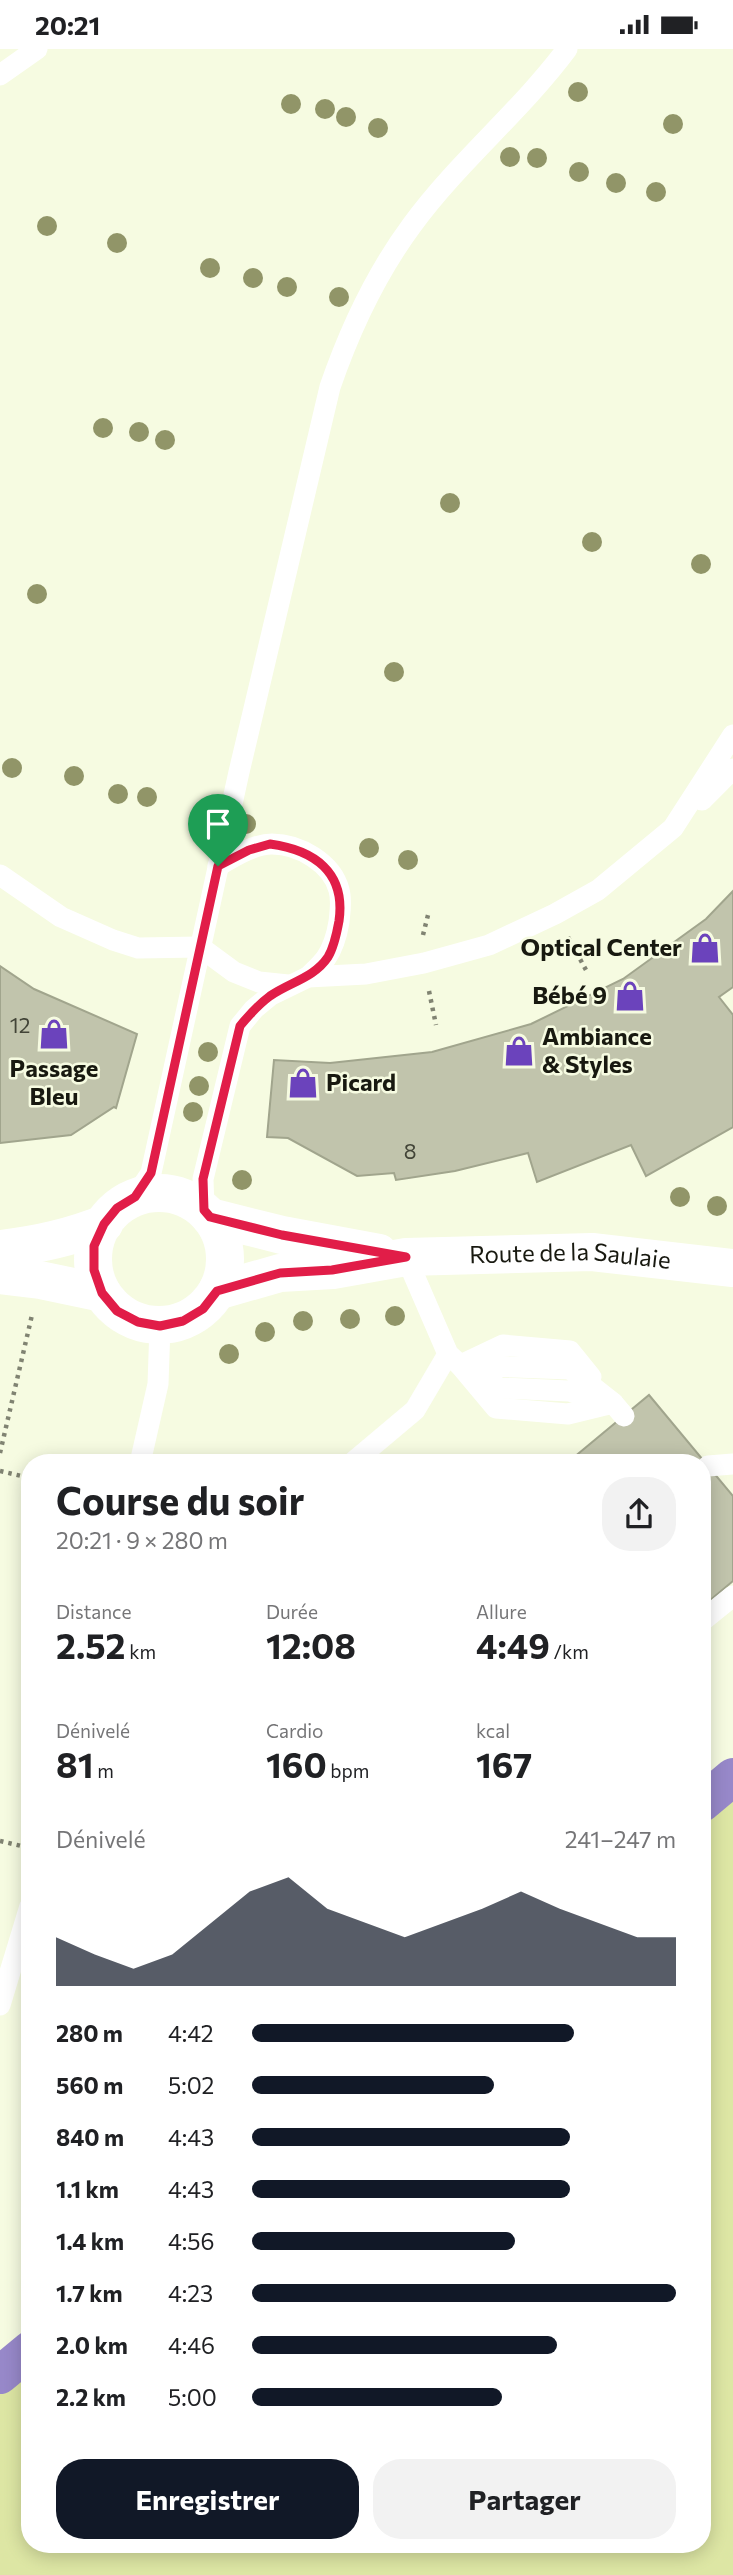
<!DOCTYPE html>
<html lang="fr">
<head>
<meta charset="utf-8">
<style>
  :root { --surface:#fff; --page:#f2f2f2; --text:#202124; --muted:#757577; --accent:#111827 }
  body { margin:0; font-family:Commissioner,sans-serif; background:var(--page); color:var(--text); height:100vh; display:flex; flex-direction:column; font-size:26px; white-space:nowrap }
  * { box-sizing:border-box; margin:0 }
  p { font-size:23px; color:var(--muted) }
  .icon { flex:none; width:38px; height:38px; fill:none; stroke:currentColor; stroke-width:2; stroke-linecap:round; stroke-linejoin:round }
  .map { position:relative; flex:1; overflow:hidden }
  .drawer { position:absolute; left:21px; top:1405px; width:690px; height:1099px; display:flex; flex-direction:column; background:var(--surface); border-radius:28px; box-shadow:0 4px 18px #0003 }
  .drawer>* { flex:none }
  .pin { position:absolute; display:grid; place-items:center; width:60px; height:60px; color:#fff; margin:-72px -30px; border-radius:50% 50% 50% 0; rotate:-45deg; box-shadow:0 0 7px #0007 }
  .pin .icon { rotate:45deg }
  .round { display:grid; place-items:center; flex:none; width:74px; height:74px; border-radius:28px; background:var(--page) }
  .headline { display:flex; align-items:center; justify-content:space-between; height:119px; padding:0 35px }
  h1 { font-size:38px; font-weight:700; line-height:52px }
  .stats { display:grid; grid-template-columns:repeat(3,1fr); gap:10px; height:119px; padding:7px 35px }
  .stats div { display:grid; align-content:center }
  .stats b { font-size:35px; font-weight:700 }
  .stats small { font-size:19px; font-weight:400 }
  .stats p { font-size:19px }
  .chart { height:196px; padding:14px 35px }
  .chart p { display:flex; justify-content:space-between }
  .chart svg { width:100%; height:126px; margin-top:7px; fill:var(--accent); opacity:.7 }
  .button { display:flex; gap:14px; margin-top:auto; padding:14px 35px }
  .button a { flex:1; height:80px; border-radius:28px; background:var(--accent); color:#fff; font-size:28px; font-weight:700; line-height:80px; text-align:center }
  .button a+a { background:var(--page); color:var(--text) }
  ul { padding:0 35px; list-style:none; font-size:23px }
  li { display:grid; grid-template-columns:112px 84px 1fr; align-items:center; height:52px }
  li i { height:18px; border-radius:9px; background:var(--accent) }
  .status { display:flex; justify-content:space-between; align-items:center; height:49px; padding:0 35px; background:var(--surface); direction:ltr }
  .status svg { height:19px; fill:currentColor }
  .map>svg:first-child { display:block }
  .green { fill:#dde6a4 }
  .building { fill:#c1c4ac; stroke:#a1a58d; stroke-width:2 }
  .lines { fill:none; stroke-linecap:round; stroke-linejoin:round }
  .path { stroke:#808372; stroke-width:4.5; stroke-dasharray:3.5 5; stroke-linecap:butt }
  .lane { stroke:#fff; stroke-width:21 }
  .secondary { stroke:#fff; stroke-width:38 }
  .highway { stroke:#9788c9; stroke-width:38 }
  .tree { fill:#919568 }
  .route-casing { stroke:#fff; stroke-width:14 }
  .route { stroke:#e11d48; stroke-width:9 }
  .labels { text-anchor:middle; stroke-width:5; stroke-linejoin:round; paint-order:stroke }
  .number-label { font-size:21px; fill:#424437 }
  .poi-label { font-size:24px; font-weight:bold; fill:#181910; stroke:#f6fbe1; text-anchor:end }
  .street-label { font-size:24px; fill:#181910; stroke:#f6fbe1 }
</style>
</head>
<body>
<div class="status"><b>20:21</b><svg viewBox="0 0 49 12"><path d="M0 12V9h3v3zM5 12V6h3v6zM10 12V3h3v9zM15 12V0h3v12zM26 1h20v11H26zM47 4h2v5h-2z"/></svg></div>
<div class="map">
<svg width="733" height="2526" viewBox="0 0 733 2526">
  <rect width="100%" height="100%" fill="#f6fbe1"/>
  <path class="green" d="M733 1737V2526H0V2314L30 2290V2496H702V1761Z"/>
  <g class="building">
    <path d="M733 842V938L719 948 733 966V1078L646 1127 631 1096 537 1133 528 1104 455 1122 396 1131 394 1124 357 1127 288 1089 267 1088 274 1011 330 1014 432 1003 531 975 623 930 706 870Z"/>
    <path d="M0 917 34 940 137 985 116 1059 114 1058 71 1086 0 1094Z"/>
    <path d="M649 1346 733 1447V1532L702 1558V1414H567Z"/>
  </g>
  <g class="lines">
    <g class="path">
      <path d="M423 886 429 862"/>
      <path d="M568 888 586 921"/>
      <path d="M429 942 436 976"/>
      <path d="M0 1404 32 1266"/>
      <path d="M0 1422 30 1429"/>
      <path d="M0 1792 30 1799"/>
    </g>
    <g class="lane">
      <path d="M0 26 37 0"/>
      <path d="M702 751 733 720"/>
      <path d="M218 817C233 808 254 795 272 795 299 795 332 814 339 841 342 852 340 863 339 873 337 885 333 899 326 909 321 916 314 922 308 928"/>
      <path d="M0 826 61 868 113 891 138 899 200 898 234 923 259 933 288 936"/>
      <path d="M135 1148 151 1124 239 723 330 338C350 280 375 226 412 176 458 113 520 63 567 0"/>
      <path d="M204 1161 203 1130 240 977 254 960 271 946 308 928 366 925 424 914 489 896 555 865 598 841 673 779 733 686"/>
      <path d="M406 1208 448 1305 460 1316 570 1320 613 1354 624 1367"/>
      <path d="M465 1314 503 1296 570 1302 591 1328"/>
      <path d="M460 1316 496 1359 568 1365 613 1354"/>
      <path d="M474 1324 500 1339 569 1342 604 1352"/>
      <path d="M140 1414 158 1335 160 1277"/>
      <path d="M352 1414 415 1361 448 1305"/>
      <path d="M708 1417 733 1415"/>
      <path d="M702 1572 733 1547"/>
      <path d="M0 1956 30 1857"/>
    </g>
    <g class="secondary">
      <circle cx="159" cy="1210" r="66"/>
      <path d="M210 1168 282 1186 379 1204"/>
      <path d="M0 1200C37 1196 69 1189 104 1175"/>
      <path d="M0 1226 40 1231 102 1244"/>
      <path id="s1" d="M217 1242 280 1224 333 1221 406 1208 592 1203 733 1219"/>
    </g>
    <g class="highway">
      <path d="M702 1754 733 1728"/>
      <path d="M0 2326 30 2301"/>
    </g>
  </g>
  <g class="tree">
    <circle cx="578" cy="43" r="10"/>
    <circle cx="291" cy="55" r="10"/>
    <circle cx="325" cy="60" r="10"/>
    <circle cx="346" cy="68" r="10"/>
    <circle cx="673" cy="75" r="10"/>
    <circle cx="378" cy="79" r="10"/>
    <circle cx="510" cy="108" r="10"/>
    <circle cx="537" cy="109" r="10"/>
    <circle cx="579" cy="123" r="10"/>
    <circle cx="616" cy="134" r="10"/>
    <circle cx="656" cy="143" r="10"/>
    <circle cx="47" cy="177" r="10"/>
    <circle cx="117" cy="194" r="10"/>
    <circle cx="210" cy="219" r="10"/>
    <circle cx="253" cy="229" r="10"/>
    <circle cx="287" cy="238" r="10"/>
    <circle cx="339" cy="248" r="10"/>
    <circle cx="103" cy="379" r="10"/>
    <circle cx="139" cy="383" r="10"/>
    <circle cx="165" cy="391" r="10"/>
    <circle cx="450" cy="454" r="10"/>
    <circle cx="592" cy="493" r="10"/>
    <circle cx="701" cy="515" r="10"/>
    <circle cx="37" cy="545" r="10"/>
    <circle cx="394" cy="623" r="10"/>
    <circle cx="12" cy="719" r="10"/>
    <circle cx="74" cy="727" r="10"/>
    <circle cx="118" cy="745" r="10"/>
    <circle cx="147" cy="748" r="10"/>
    <circle cx="203" cy="762" r="10"/>
    <circle cx="246" cy="775" r="10"/>
    <circle cx="369" cy="799" r="10"/>
    <circle cx="408" cy="811" r="10"/>
    <circle cx="208" cy="1003" r="10"/>
    <circle cx="199" cy="1037" r="10"/>
    <circle cx="193" cy="1063" r="10"/>
    <circle cx="242" cy="1131" r="10"/>
    <circle cx="680" cy="1148" r="10"/>
    <circle cx="717" cy="1157" r="10"/>
    <circle cx="395" cy="1267" r="10"/>
    <circle cx="350" cy="1270" r="10"/>
    <circle cx="303" cy="1272" r="10"/>
    <circle cx="265" cy="1283" r="10"/>
    <circle cx="229" cy="1305" r="10"/>
  </g>
  <g class="lines">
    <g class="route-casing">
      <path id="route" d="M270 795C314 801 346 823 339 872 337 883 334 898 328 908 314 929 290 933 270 947 258 956 249 966 240 977L203 1130 204 1161 210 1168 282 1186 406 1208 332 1221 280 1224 217 1242 203 1260 183 1272 160 1277 138 1273 117 1262 102 1244 94 1221V1197L104 1175 117 1159 135 1148 151 1124 218 817 249 801Z"/>
    </g>
    <use href="#route" class="route"/>
  </g>
  <defs>
    <g id="shop-bare" transform="scale(2.415)"><path d="M-5-2.5h2.3a2.7 3.5 0 0 1 5.4 0H5L5.5 6h-11ZM-1.5-2.5h3a1.5 2.3 0 0 0-3 0Z" fill="#6b43bc" stroke="#f6fbe1" stroke-width="2.5" paint-order="stroke"/></g>
  </defs>
  <g fill-rule="evenodd">
    <use href="#shop-bare" x="705" y="899"/>
    <use href="#shop-bare" x="630" y="947"/>
    <use href="#shop-bare" x="54" y="985"/>
    <use href="#shop-bare" x="519" y="1002"/>
    <use href="#shop-bare" x="303" y="1034"/>
  </g>
  <g class="labels">
    <g class="number-label">
      <text x="20" y="984">12</text>
      <text x="410" y="1110">8</text>
    </g>
    <g class="poi-label">
      <text x="682" y="907">Optical Center</text>
      <text x="607" y="955">Bébé 9</text>
      <text x="542" y="996" text-anchor="start">Ambiance<tspan x="542" dy="28">&amp; Styles</tspan></text>
      <text x="54" y="1028" text-anchor="middle">Passage<tspan x="54" dy="28">Bleu</tspan></text>
      <text x="326" y="1042" text-anchor="start">Picard</text>
    </g>
    <g class="street-label">
      <text dy="8" stroke="none"><textPath href="#s1" startOffset="357">Route de la Saulaie</textPath></text>
    </g>
  </g>
</svg>
<div class="pin" style="left:218px;top:817px;background:#1e9e55"><svg class="icon" aria-label="arrive" viewBox="0 0 24 24"><path d="M6 21V4h12l-3 4 3 4H6"/></svg></div>
<section class="drawer">
<div class="headline"><div><h1>Course du soir</h1><p>20:21 · 9 × 280 m</p></div><a class="round"><svg class="icon" aria-label="share" viewBox="0 0 24 24"><path d="M12 15V3M7 8l5-5 5 5M5 13v7h14v-7"/></svg></a></div>
<div class="stats">
<div><p>Distance</p><b>2.52<small> km</small></b></div>
<div><p>Durée</p><b>12:08</b></div>
<div><p>Allure</p><b>4:49<small> /km</small></b></div>
</div>
<div class="stats">
<div><p>Dénivelé</p><b>81<small> m</small></b></div>
<div><p>Cardio</p><b>160<small> bpm</small></b></div>
<div><p>kcal</p><b>167</b></div>
</div>
<div class="chart"><p><span>Dénivelé</span>241–247 m</p>
<svg viewBox="0 0 160 44" preserveAspectRatio="none"><path d="M0 44V27L10 33L20 38L30 33L40 22L50 11L60 6L70 17L80 22L90 27L100 22L110 17L120 11L130 17L140 22L150 27L160 27V44z"/></svg>
</div>
<ul>
<li><b>280 m</b>4:42<i style="width:76%"></i></li>
<li><b>560 m</b>5:02<i style="width:57%"></i></li>
<li><b>840 m</b>4:43<i style="width:75%"></i></li>
<li><b>1.1 km</b>4:43<i style="width:75%"></i></li>
<li><b>1.4 km</b>4:56<i style="width:62%"></i></li>
<li><b>1.7 km</b>4:23<i style="width:100%"></i></li>
<li><b>2.0 km</b>4:46<i style="width:72%"></i></li>
<li><b>2.2 km</b>5:00<i style="width:59%"></i></li>
</ul>
<div class="button"><a>Enregistrer</a><a>Partager</a></div>
</section>
</div>
</body>
</html>
